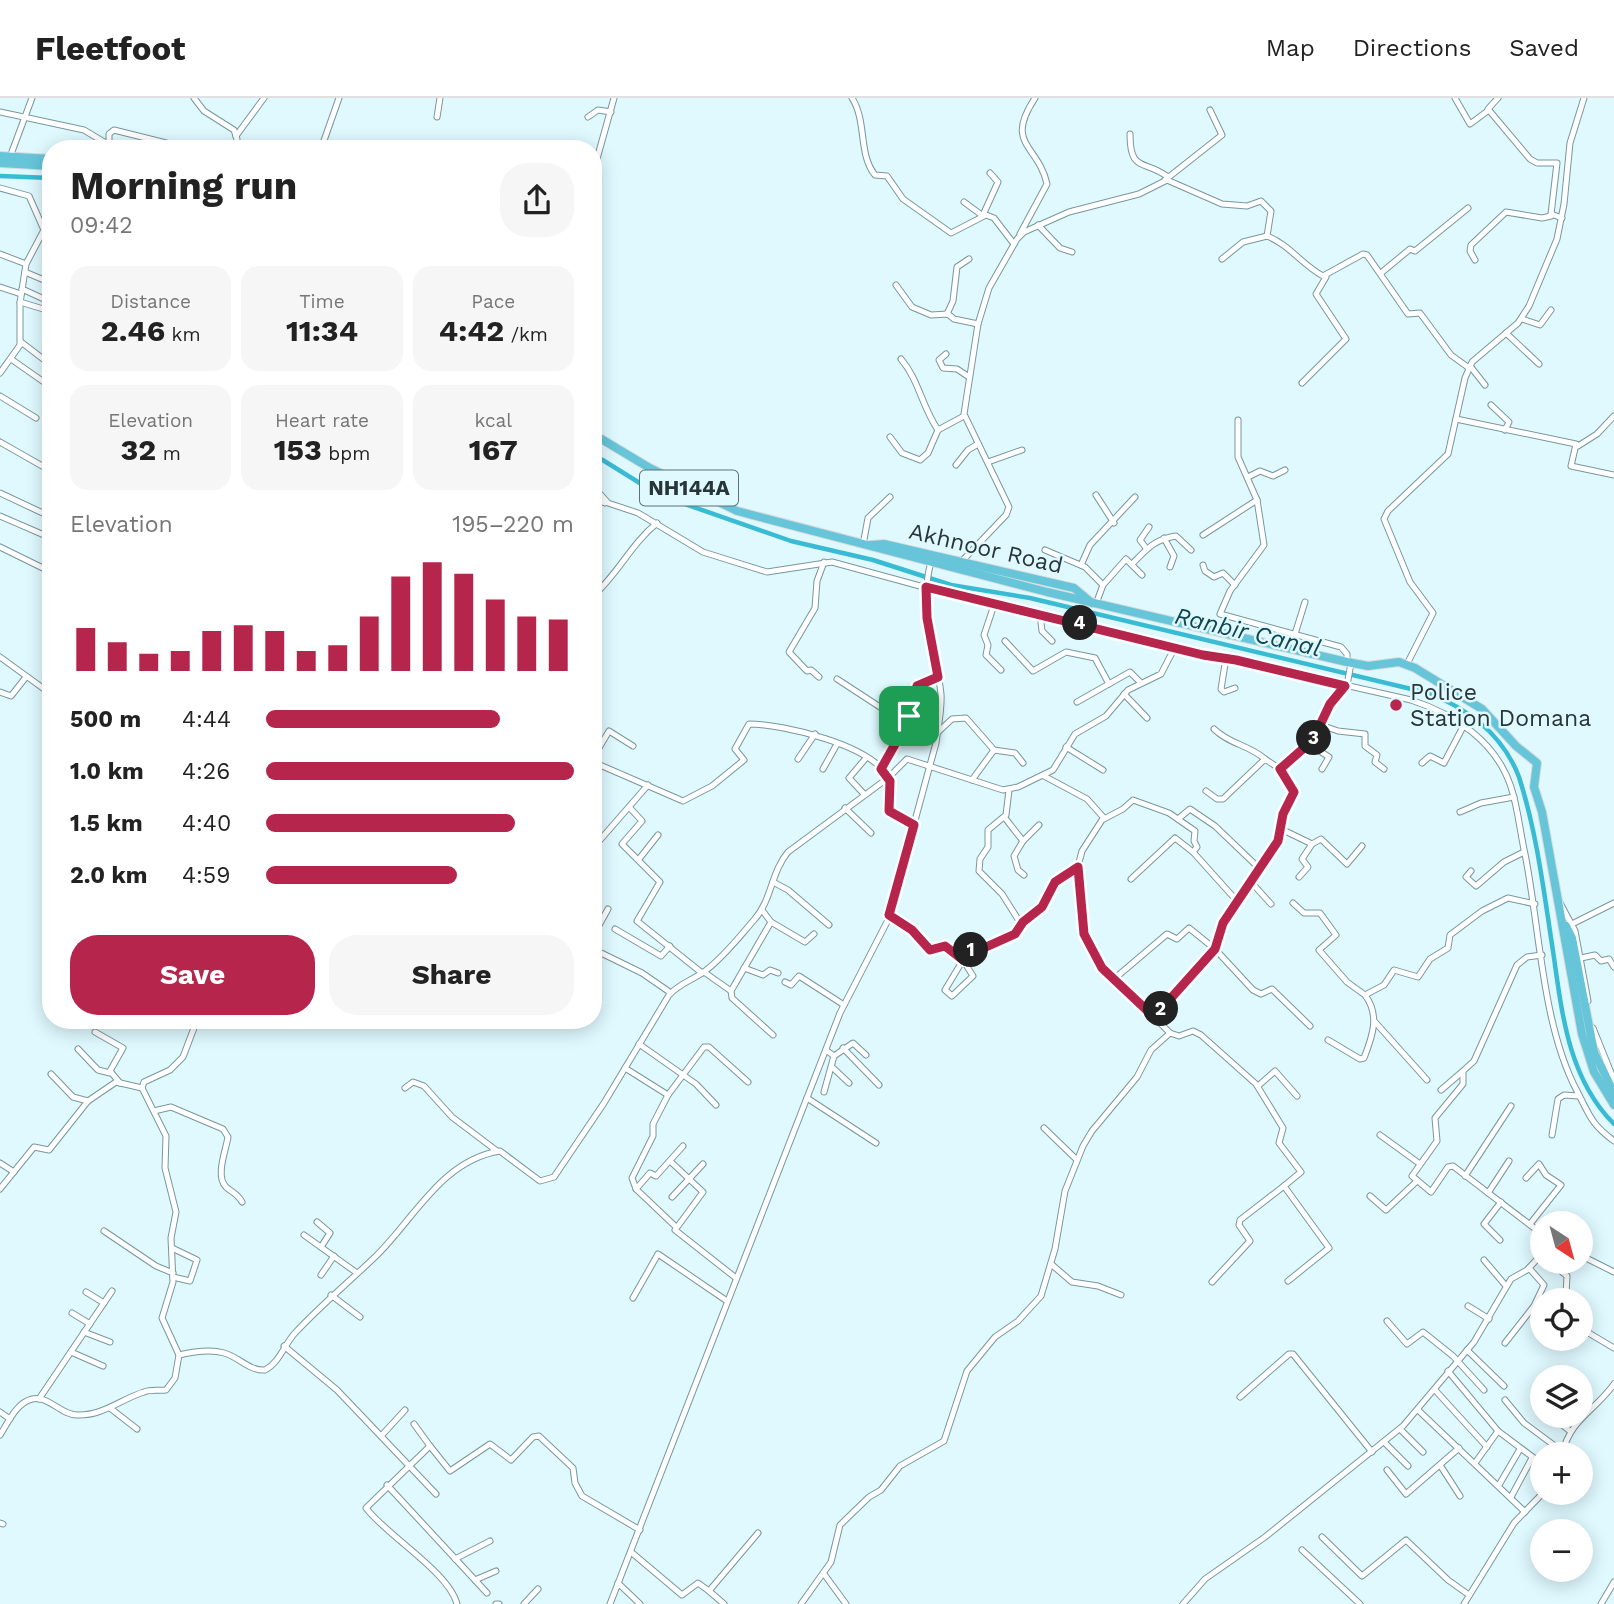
<!DOCTYPE html>
<html lang="en">
<head>
<meta charset="utf-8">
<style>
  :root { --surface:#fff; --page:#f6f6f6; --text:#222; --muted:#767676; --line:#e0e0e0; --accent:#b6254c }
  body { margin:0; font-family:"Work Sans",sans-serif; background:var(--page); color:var(--text); height:100vh; display:flex; flex-direction:column; font-size:26px; white-space:nowrap }
  * { box-sizing:border-box; margin:0 }
  p { font-size:23px; color:var(--muted) }
  .icon { flex:none; width:38px; height:38px; fill:none; stroke:currentColor; stroke-width:2; stroke-linecap:round; stroke-linejoin:round }
  .map { position:relative; flex:1; overflow:hidden }
  .panel { position:absolute; left:42px; top:42px; width:560px; height:889px; display:flex; flex-direction:column; background:var(--surface); border-radius:28px; box-shadow:0 4px 18px #0003 }
  .panel>* { flex:none }
  .needle { width:46px; rotate:144deg }
  .tools { position:absolute; left:1530px; top:1113px; display:grid; gap:14px }
  .tools a { display:grid; place-items:center; width:63px; height:63px; border-radius:50%; background:var(--surface); box-shadow:0 4px 18px #0003; font-size:35px }
  .pin { position:absolute; display:grid; place-items:center; width:60px; height:60px; color:#fff; margin:-30px; border-radius:14px; box-shadow:0 4px 10px #0006 }
  .km { position:absolute; width:35px; height:35px; margin:-18px; border-radius:50%; background:#222; color:#fff; font-size:19px; line-height:35px; text-align:center }
  .round { display:grid; place-items:center; flex:none; width:74px; height:74px; border-radius:28px; background:var(--page) }
  .headline { display:flex; align-items:center; justify-content:space-between; height:119px; padding:0 28px }
  h1 { font-size:38px; font-weight:700; line-height:52px }
  .stats { display:grid; grid-template-columns:repeat(3,1fr); gap:10px; height:119px; padding:7px 28px }
  .stats div { display:grid; align-content:center; border-radius:18px; background:var(--page); text-align:center }
  .stats b { font-size:30px; font-weight:700 }
  .stats small { font-size:19px; font-weight:400 }
  .stats p { font-size:19px }
  .chart { height:196px; padding:14px 28px }
  .chart p { display:flex; justify-content:space-between }
  .chart svg { width:100%; height:126px; margin-top:7px; stroke:var(--accent); stroke-width:6 }
  .cta { display:flex; gap:14px; margin-top:auto; padding:14px 28px }
  .cta a { flex:1; height:80px; border-radius:28px; background:var(--accent); color:#fff; font-size:28px; font-weight:700; line-height:80px; text-align:center }
  .cta a+a { background:var(--page); color:var(--text) }
  ul { padding:0 28px; list-style:none; font-size:23px }
  li { display:grid; grid-template-columns:112px 84px 1fr; align-items:center; height:52px }
  li i { height:18px; border-radius:9px; background:var(--accent) }
  header { display:flex; align-items:center; gap:42px; box-sizing:border-box; height:98px; padding:0 35px; background:var(--surface); border-bottom:2px solid var(--line) }
  header strong { font-size:33px }
  nav { display:flex; gap:38px; margin-inline-start:auto; font-size:24px }
  .map>svg:first-child { display:block }
  .lines { fill:none; stroke-linecap:round; stroke-linejoin:round }
  .canal { stroke:#38bbd3; stroke-width:4.5 }
  .minor-casing { stroke:#78979e; stroke-width:7 }
  .highway-casing { stroke:#d8dbdb; stroke-width:10 }
  .minor { stroke:#fff; stroke-width:5 }
  .highway { stroke:#67c5d9; stroke-width:8 }
  .route-casing { stroke:#fff; stroke-width:14 }
  .route { stroke:#b6254c; stroke-width:9 }
  .poi-dot { fill:#b6254c; stroke:#dff9ff; stroke-width:2.5 }
  .labels { text-anchor:middle; stroke-width:5; stroke-linejoin:round; paint-order:stroke }
  .shield { fill:#dff9ff; stroke:#607074; stroke-width:2 }
  .shield-label { font-size:21px; font-weight:bold; fill:#293639 }
  .street-label { font-size:23px; fill:#293639; stroke:#dff9ff }
  .poi-label { font-size:23px; fill:#293639; stroke:#dff9ff; text-anchor:start }
  .water-label { font-size:24px; font-style:italic; fill:#0f4751; stroke:#dff9ff }
</style>
</head>
<body>
<header>
<strong>Fleetfoot</strong>
<nav><a>Map</a><a>Directions</a><a>Saved</a></nav>
</header>
<div class="map">
<svg width="1614" height="1506" viewBox="0 0 1614 1506">
  <rect width="100%" height="100%" fill="#dff9ff"/>
  <g class="lines">
    <g class="canal">
      <path d="M0 78 51 80"/>
      <path d="M593 356 659 397 791 443 873 462 951 487 1030 500 1428 595C1469 611 1503 637 1519 679 1537 735 1544 795 1553 853 1562 915 1568 980 1614 1026"/>
    </g>
    <g class="minor-casing">
      <g id="minor">
        <path d="M194 0 204 13 234 32 237 41 234 51"/>
        <path d="M852 0C867 23 858 56 875 77L887 78 903 101 951 135 986 117 994 120 1014 146"/>
        <path d="M1455 0 1470 26 1489 12"/>
        <path d="M1498 0 1488 11 1530 61 1537 65H1557L1551 116 1562 120"/>
        <path d="M0 14 84 32 109 47"/>
        <path d="M437 19 440 0"/>
        <path d="M588 19 598 12 611 14"/>
        <path d="M1130 36C1130 75 1144 61 1168 79"/>
        <path d="M236 38 264 0"/>
        <path d="M109 51V36L114 32 190 51"/>
        <path d="M321 51 339 0"/>
        <path d="M10 59 32 0"/>
        <path d="M593 75 614 0"/>
        <path d="M1165 82 1222 37 1210 12"/>
        <path d="M0 90 29 98 44 132 26 166 20 205V247L0 275"/>
        <path d="M964 104 983 118"/>
        <path d="M983 117 998 84 990 75"/>
        <path d="M1038 127 1060 150 1072 154"/>
        <path d="M1020 136 1047 86C1038 46 1004 47 1035 0"/>
        <path d="M0 156 26 166"/>
        <path d="M1222 161 1243 144 1267 138"/>
        <path d="M1475 162 1470 153 1471 147 1506 114 1542 120 1551 118"/>
        <path d="M25 174 51 185"/>
        <path d="M1381 175 1410 151 1415 153 1468 110"/>
        <path d="M896 187 912 209 931 217 948 216 954 221 978 226"/>
        <path d="M0 189 21 196"/>
        <path d="M22 191 44 201 51 195"/>
        <path d="M20 204 50 213"/>
        <path d="M947 216 953 203 957 169 969 161"/>
        <path d="M1522 221 1540 227 1551 212"/>
        <path d="M1506 235 1539 266"/>
        <path d="M21 244 51 267"/>
        <path d="M946 256 939 262 943 270 957 271 969 279"/>
        <path d="M11 261 51 289"/>
        <path d="M901 261C919 282 922 309 938 332"/>
        <path d="M1470 268 1485 287"/>
        <path d="M1302 285 1346 241 1316 196 1326 179"/>
        <path d="M0 298 36 320"/>
        <path d="M1491 307 1509 324 1505 332"/>
        <path d="M1456 321 1576 346 1571 368 1614 377"/>
        <path d="M1238 322V359L1257 402 1264 447 1230 493 1220 516 1341 549 1347 556V564"/>
        <path d="M890 339 902 355 920 362 928 355 938 332 964 318"/>
        <path d="M0 344 51 373"/>
        <path d="M1578 348 1597 336 1614 318"/>
        <path d="M988 364 1022 352"/>
        <path d="M956 367 968 352 978 346"/>
        <path d="M1248 379 1260 373 1273 378 1285 372"/>
        <path d="M593 388 608 405 638 415 703 454 767 474 832 464 975 503 1411 602C1454 616 1496 643 1511 689 1518 710 1520 734 1525 756 1540 831 1542 927 1577 993 1590 1018 1591 1026 1614 1043"/>
        <path d="M0 395 47 417"/>
        <path d="M1096 397 1114 425"/>
        <path d="M593 401 605 405"/>
        <path d="M0 418 51 440"/>
        <path d="M1203 437 1257 402"/>
        <path d="M1164 440 1174 458 1170 469"/>
        <path d="M863 447 868 420 890 399"/>
        <path d="M0 449 51 474"/>
        <path d="M1146 450 1140 442 1149 429"/>
        <path d="M1045 452 1085 469 1103 487"/>
        <path d="M961 464 1006 417 1009 409 964 316 978 226 989 190 1017 141 1024 134 1069 114 1139 96 1167 82 1222 106 1247 108 1261 103 1271 113 1267 138C1290 147 1302 167 1323 178L1363 156 1367 157 1408 216 1420 215 1451 257 1469 270"/>
        <path d="M1132 466C1147 451 1155 441 1176 438L1191 452"/>
        <path d="M1081 467 1090 447 1135 399"/>
        <path d="M1203 467 1205 473 1214 479 1223 475 1235 487"/>
        <path d="M593 498C618 476 631 446 657 425"/>
        <path d="M1096 506 1103 487 1126 461 1142 477"/>
        <path d="M994 507 984 537 988 547 986 557 1001 572"/>
        <path d="M1040 516 1042 533 1052 543"/>
        <path d="M1295 536 1305 504"/>
        <path d="M1005 543 1033 573 1066 554 1095 560 1109 586"/>
        <path d="M0 559 51 596"/>
        <path d="M1226 560 1221 591 1224 594 1235 590"/>
        <path d="M1407 566 1433 515 1410 484 1384 421 1388 413 1448 356 1465 280 1472 264 1518 225 1529 208 1557 141 1564 106 1570 45 1584 0"/>
        <path d="M819 579 811 572 807 573 789 554 815 510 817 483 824 464"/>
        <path d="M837 581 906 626"/>
        <path d="M0 594 11 598 26 579"/>
        <path d="M1124 596 1147 620"/>
        <path d="M1077 604 1130 574 1140 584"/>
        <path d="M1321 627 1338 633 1365 636V648L1377 657 1375 664 1384 671"/>
        <path d="M1214 631C1229 646 1249 647 1265 661"/>
        <path d="M937 635 952 621 966 620 994 652 1015 655 1023 665"/>
        <path d="M1309 646 1329 659 1322 671"/>
        <path d="M1066 649 1103 672"/>
        <path d="M593 660 609 633 633 648"/>
        <path d="M798 661 815 636"/>
        <path d="M593 664 683 703 712 688 744 662 735 651 749 626C782 626 873 647 888 680 893 689 888 703 889 713L914 727"/>
        <path d="M1422 665 1430 658 1444 665 1464 627"/>
        <path d="M823 671 837 646"/>
        <path d="M881 671 903 632 918 587 938 579"/>
        <path d="M1044 678 1087 701 1104 720"/>
        <path d="M972 682 994 652"/>
        <path d="M1009 692 1006 717 988 732V749L980 761 979 773 1002 796 1021 826"/>
        <path d="M1206 693 1217 701H1223L1265 661 1280 671"/>
        <path d="M864 696 849 680 866 660"/>
        <path d="M630 710 642 723 622 746 660 784 637 823 702 875"/>
        <path d="M845 710 871 735"/>
        <path d="M1460 714 1481 705 1514 699"/>
        <path d="M1005 720 1023 743 1014 758 1018 772 1024 777"/>
        <path d="M1178 721 1190 711 1215 728 1260 771"/>
        <path d="M1281 731 1312 746 1321 741 1347 766 1362 748"/>
        <path d="M1023 743 1039 727"/>
        <path d="M593 750 648 687"/>
        <path d="M639 761 658 737"/>
        <path d="M1471 773 1466 779 1476 788 1504 764 1524 754"/>
        <path d="M1299 779 1308 769 1302 761 1312 746"/>
        <path d="M1131 781 1175 740 1193 754"/>
        <path d="M773 784 788 792 829 827"/>
        <path d="M1251 784 1271 806"/>
        <path d="M1559 803 1575 833 1588 903"/>
        <path d="M1293 805 1304 815H1320L1336 837 1319 852 1347 884 1365 897 1384 887 1394 872 1418 879 1430 861 1448 850 1450 837 1482 813 1508 800 1535 806"/>
        <path d="M762 812 771 824 805 844 814 836"/>
        <path d="M889 817 912 833 930 852 945 848 963 862 974 848 986 849 1015 836 1023 824 1042 809 1055 784 1078 769"/>
        <path d="M1572 826 1614 805"/>
        <path d="M615 831 661 858 670 848"/>
        <path d="M593 838 608 811"/>
        <path d="M593 851 642 875 671 895"/>
        <path d="M1581 860 1595 857 1601 863 1609 861 1614 869"/>
        <path d="M963 862 973 878 952 898 945 892Z"/>
        <path d="M744 870 763 877 770 872 778 875"/>
        <path d="M704 874 731 893 732 900 773 937"/>
        <path d="M1114 881 1167 836 1177 841 1189 830 1215 851 1253 892 1261 896 1272 891 1310 928"/>
        <path d="M785 884 791 887 799 878 844 907"/>
        <path d="M731 893 771 824"/>
        <path d="M1154 919 1100 866 1084 836 1080 812 1082 792 1077 772 1082 753 1102 722 1123 711 1133 702 1169 715 1195 733 1194 743 1197 749 1193 754 1237 803"/>
        <path d="M1375 924 1427 982"/>
        <path d="M1593 930 1614 982"/>
        <path d="M95 934 123 950 110 973 120 985"/>
        <path d="M1170 935 1179 938 1193 933 1201 937 1256 986 1283 1030 1279 1045 1301 1074 1284 1088 1329 1150 1288 1183"/>
        <path d="M1328 942 1360 961 1364 960C1373 937 1380 917 1365 897"/>
        <path d="M639 946 696 986 716 1007"/>
        <path d="M843 950 879 987"/>
        <path d="M78 951 98 972 110 975"/>
        <path d="M826 952 834 958 853 945 866 957"/>
        <path d="M832 969 849 985"/>
        <path d="M625 970 668 997"/>
        <path d="M51 976 73 999 88 1003"/>
        <path d="M1258 988 1275 973 1297 998"/>
        <path d="M405 990 413 984 424 988 452 1019 497 1053"/>
        <path d="M1441 992 1462 974"/>
        <path d="M824 994 834 958"/>
        <path d="M807 1000 876 1045"/>
        <path d="M154 1013 171 1009 223 1031 228 1039C226 1052 215 1078 226 1089 233 1095 238 1096 242 1104"/>
        <path d="M1044 1030 1076 1061"/>
        <path d="M1380 1037 1420 1066"/>
        <path d="M1552 1037 1558 1001 1564 997 1579 998"/>
        <path d="M670 1063 703 1094 675 1132 736 1180"/>
        <path d="M0 1065 14 1074"/>
        <path d="M1465 1078 1511 1008"/>
        <path d="M1526 1080 1539 1066 1546 1077 1561 1087 1530 1126"/>
        <path d="M0 1091 34 1049 49 1052 88 1003 116 984 142 990"/>
        <path d="M636 1091 632 1080 653 1038V1026L668 997 704 949H709L748 984"/>
        <path d="M1488 1095 1509 1063"/>
        <path d="M1370 1098 1386 1112 1417 1083"/>
        <path d="M672 1099 703 1066"/>
        <path d="M317 1124 330 1135 321 1149"/>
        <path d="M675 1128 636 1091 650 1075 656 1078 683 1048"/>
        <path d="M104 1133 156 1168 173 1175"/>
        <path d="M1542 1136 1453 1068 1448 1069 1431 1094 1412 1078 1437 1043 1435 1020 1463 986V973L1474 963 1517 867 1527 859 1542 857"/>
        <path d="M304 1137 357 1175"/>
        <path d="M1500 1142 1484 1126 1501 1104"/>
        <path d="M172 1150 197 1162 190 1183 173 1179"/>
        <path d="M1580 1157 1614 1174"/>
        <path d="M1484 1162 1506 1188"/>
        <path d="M1550 1164 1567 1178 1566 1196"/>
        <path d="M1051 1166 1072 1184 1098 1188 1121 1197"/>
        <path d="M321 1177 334 1158"/>
        <path d="M1212 1184 1250 1143 1239 1127 1240 1122 1284 1088"/>
        <path d="M86 1194 104 1205"/>
        <path d="M331 1197 360 1219"/>
        <path d="M633 1200 658 1156 727 1203"/>
        <path d="M1468 1208 1489 1221"/>
        <path d="M72 1215 90 1226"/>
        <path d="M1387 1223 1407 1246 1423 1234 1453 1258 1484 1292"/>
        <path d="M84 1234 110 1244"/>
        <path d="M1587 1234 1614 1250"/>
        <path d="M1505 1245 1534 1208 1544 1187 1529 1170"/>
        <path d="M284 1248 337 1292 436 1396"/>
        <path d="M1467 1252 1504 1288"/>
        <path d="M71 1254 103 1268"/>
        <path d="M179 1257 162 1220 173 1184 171 1140 176 1114 165 1070 166 1038 142 990 144 984 170 972 183 959 197 922"/>
        <path d="M1448 1273 1498 1333 1542 1366"/>
        <path d="M1435 1292 1487 1349"/>
        <path d="M1240 1299 1289 1256H1293L1372 1354"/>
        <path d="M39 1301 112 1193"/>
        <path d="M1505 1302 1524 1325 1563 1354"/>
        <path d="M1540 1308 1542 1310"/>
        <path d="M110 1310 137 1331"/>
        <path d="M1418 1312 1525 1414"/>
        <path d="M0 1314 10 1321"/>
        <path d="M1551 1318 1570 1333"/>
        <path d="M414 1326 430 1348"/>
        <path d="M1400 1331 1423 1354"/>
        <path d="M0 1337C8 1325 16 1305 32 1301 48 1297 61 1317 77 1317 103 1318 121 1301 144 1294 151 1291 158 1293 166 1292L175 1280 179 1257C192 1254 210 1251 224 1255 239 1259 249 1273 265 1272 280 1264 284 1247 295 1235 321 1207 349 1184 376 1158 414 1121 442 1062 500 1053L540 1083 554 1079 604 1005 669 897C680 885 693 882 705 873 723 860 740 838 754 822 772 802 771 774 788 754L888 680 907 661 1003 692 1018 689 1053 672 1075 636 1106 618 1128 592 1161 576 1175 549"/>
        <path d="M382 1337 405 1312"/>
        <path d="M1384 1344 1408 1368"/>
        <path d="M1562 1356C1571 1320 1594 1314 1614 1286"/>
        <path d="M1475 1365 1498 1333"/>
        <path d="M1440 1367 1460 1398"/>
        <path d="M1387 1372 1406 1396 1459 1350"/>
        <path d="M387 1387 487 1495"/>
        <path d="M1499 1387 1520 1351"/>
        <path d="M1511 1399 1532 1360"/>
        <path d="M0 1425 3 1426"/>
        <path d="M1322 1439 1362 1478 1406 1442 1448 1482 1469 1497"/>
        <path d="M1302 1452 1360 1506"/>
        <path d="M631 1454 682 1497 698 1485 709 1493 758 1435"/>
        <path d="M455 1461 490 1443"/>
        <path d="M824 1476 846 1506"/>
        <path d="M475 1482 496 1473"/>
        <path d="M618 1485 640 1506"/>
        <path d="M709 1493 724 1506"/>
        <path d="M457 1506C449 1474 386 1437 366 1410L430 1348 450 1373 490 1346 511 1362 533 1339 539 1338 573 1370 575 1385 582 1398 640 1432"/>
        <path d="M496 1506H499"/>
        <path d="M524 1506 538 1491"/>
        <path d="M610 1506 840 915 888 822 936 645C938 629 942 612 941 596 936 551 918 510 931 464"/>
        <path d="M801 1506 831 1464 840 1427 869 1399 881 1392 900 1368 944 1343 967 1273 995 1239 1018 1223 1041 1198 1055 1151 1065 1093 1083 1048 1092 1033 1137 979 1151 952 1170 935 1154 919 1215 851 1223 825 1278 743 1284 716 1294 694 1280 671 1313 642 1330 606 1348 582 1351 565"/>
        <path d="M1183 1506 1205 1481 1265 1439 1403 1328 1474 1244 1511 1181 1527 1172 1542 1156"/>
        <path d="M1464 1506 1514 1425 1543 1395"/>
        <path d="M1601 1506 1614 1484"/>
      </g>
    </g>
    <g class="highway-casing">
      <g id="highway">
        <path d="M0 58 51 61"/>
        <path d="M0 65 51 68"/>
        <path d="M593 336 648 369 737 413 1047 494 1347 564 1368 568 1399 564 1415 570 1482 611 1516 648 1537 665 1534 689 1542 714 1582 936 1594 974 1614 1007"/>
        <path d="M871 447 884 446 1074 490 1092 505"/>
        <path d="M1566 828 1572 840 1594 954 1614 995"/>
      </g>
    </g>
    <use href="#minor" class="minor"/>
    <use href="#highway" class="highway"/>
  </g>
  <g class="lines">
    <g class="route-casing">
      <path id="route" d="M926 489 1203 557 1236 562 1345 588 1330 606 1313 642 1280 671 1294 694 1283 716 1278 743 1223 825 1215 851 1154 919 1102 870 1084 836 1078 769 1055 784 1042 809 1023 824 1015 836 986 849 974 848 963 862 945 848 930 852 912 832 889 817 914 727 889 713 890 683 881 671 903 632 917 588 938 579 927 520Z"/>
    </g>
    <use href="#route" class="route"/>
  </g>
  <circle class="poi-dot" cx="1396" cy="607" r="7"/>
  <g class="labels">
    <rect class="shield" x="640" y="372.5" width="98" height="35" rx="5"/>
    <g class="shield-label">
      <text x="689" y="397">NH144A</text>
    </g>
    <g class="street-label">
      <text transform="translate(986 450) rotate(13)" y="8">Akhnoor Road</text>
    </g>
    <g class="poi-label">
      <text x="1410" y="602">Police<tspan x="1410" dy="26">Station Domana</tspan></text>
    </g>
    <g class="water-label">
      <text transform="translate(1248 534) rotate(13)" y="8">Ranbir Canal</text>
    </g>
  </g>
</svg>
<div class="tools">
<a><svg class="needle" viewBox="-14 -14 28 28"><path d="M0-13l5 13h-10z" fill="#e53935"/><path d="M0 13l5-13h-10z" fill="#767676"/></svg></a>
<a><svg class="icon" aria-label="locate" viewBox="0 0 24 24"><circle cx="12" cy="12" r="6"/><path d="M12 2v4M12 18v4M2 12h4M18 12h4"/></svg></a>
<a><svg class="icon" aria-label="layers" viewBox="0 0 24 24"><path d="M12 4l9 5-9 5-9-5zM3 14l9 5 9-5"/></svg></a>
<a>+</a>
<a>−</a>
</div>
<div class="pin" style="left:909px;top:618px;background:#1e9e55"><svg class="icon" aria-label="arrive" viewBox="0 0 24 24"><path d="M6 21V4h12l-3 4 3 4H6"/></svg></div>
<b class="km" style="left:971px;top:852px">1</b>
<b class="km" style="left:1161px;top:911px">2</b>
<b class="km" style="left:1314px;top:640px">3</b>
<b class="km" style="left:1080px;top:525px">4</b>
<section class="panel">
<div class="headline"><div><h1>Morning run</h1><p>09:42</p></div><a class="round"><svg class="icon" aria-label="share" viewBox="0 0 24 24"><path d="M12 15V3M7 8l5-5 5 5M5 13v7h14v-7"/></svg></a></div>
<div class="stats">
<div><p>Distance</p><b>2.46<small> km</small></b></div>
<div><p>Time</p><b>11:34</b></div>
<div><p>Pace</p><b>4:42<small> /km</small></b></div>
</div>
<div class="stats">
<div><p>Elevation</p><b>32<small> m</small></b></div>
<div><p>Heart rate</p><b>153<small> bpm</small></b></div>
<div><p>kcal</p><b>167</b></div>
</div>
<div class="chart"><p><span>Elevation</span>195–220 m</p>
<svg viewBox="0 0 160 44" preserveAspectRatio="none"><path d="M5 44V29M15 44V34M25 44V38M35 44V37M45 44V30M55 44V28M65 44V30M75 44V37M85 44V35M95 44V25M105 44V11M115 44V6M125 44V10M135 44V19M145 44V25M155 44V26"/></svg>
</div>
<ul>
<li><b>500 m</b>4:44<i style="width:76%"></i></li>
<li><b>1.0 km</b>4:26<i style="width:100%"></i></li>
<li><b>1.5 km</b>4:40<i style="width:81%"></i></li>
<li><b>2.0 km</b>4:59<i style="width:62%"></i></li>
</ul>
<div class="cta"><a>Save</a><a>Share</a></div>
</section>
</div>
</body>
</html>
